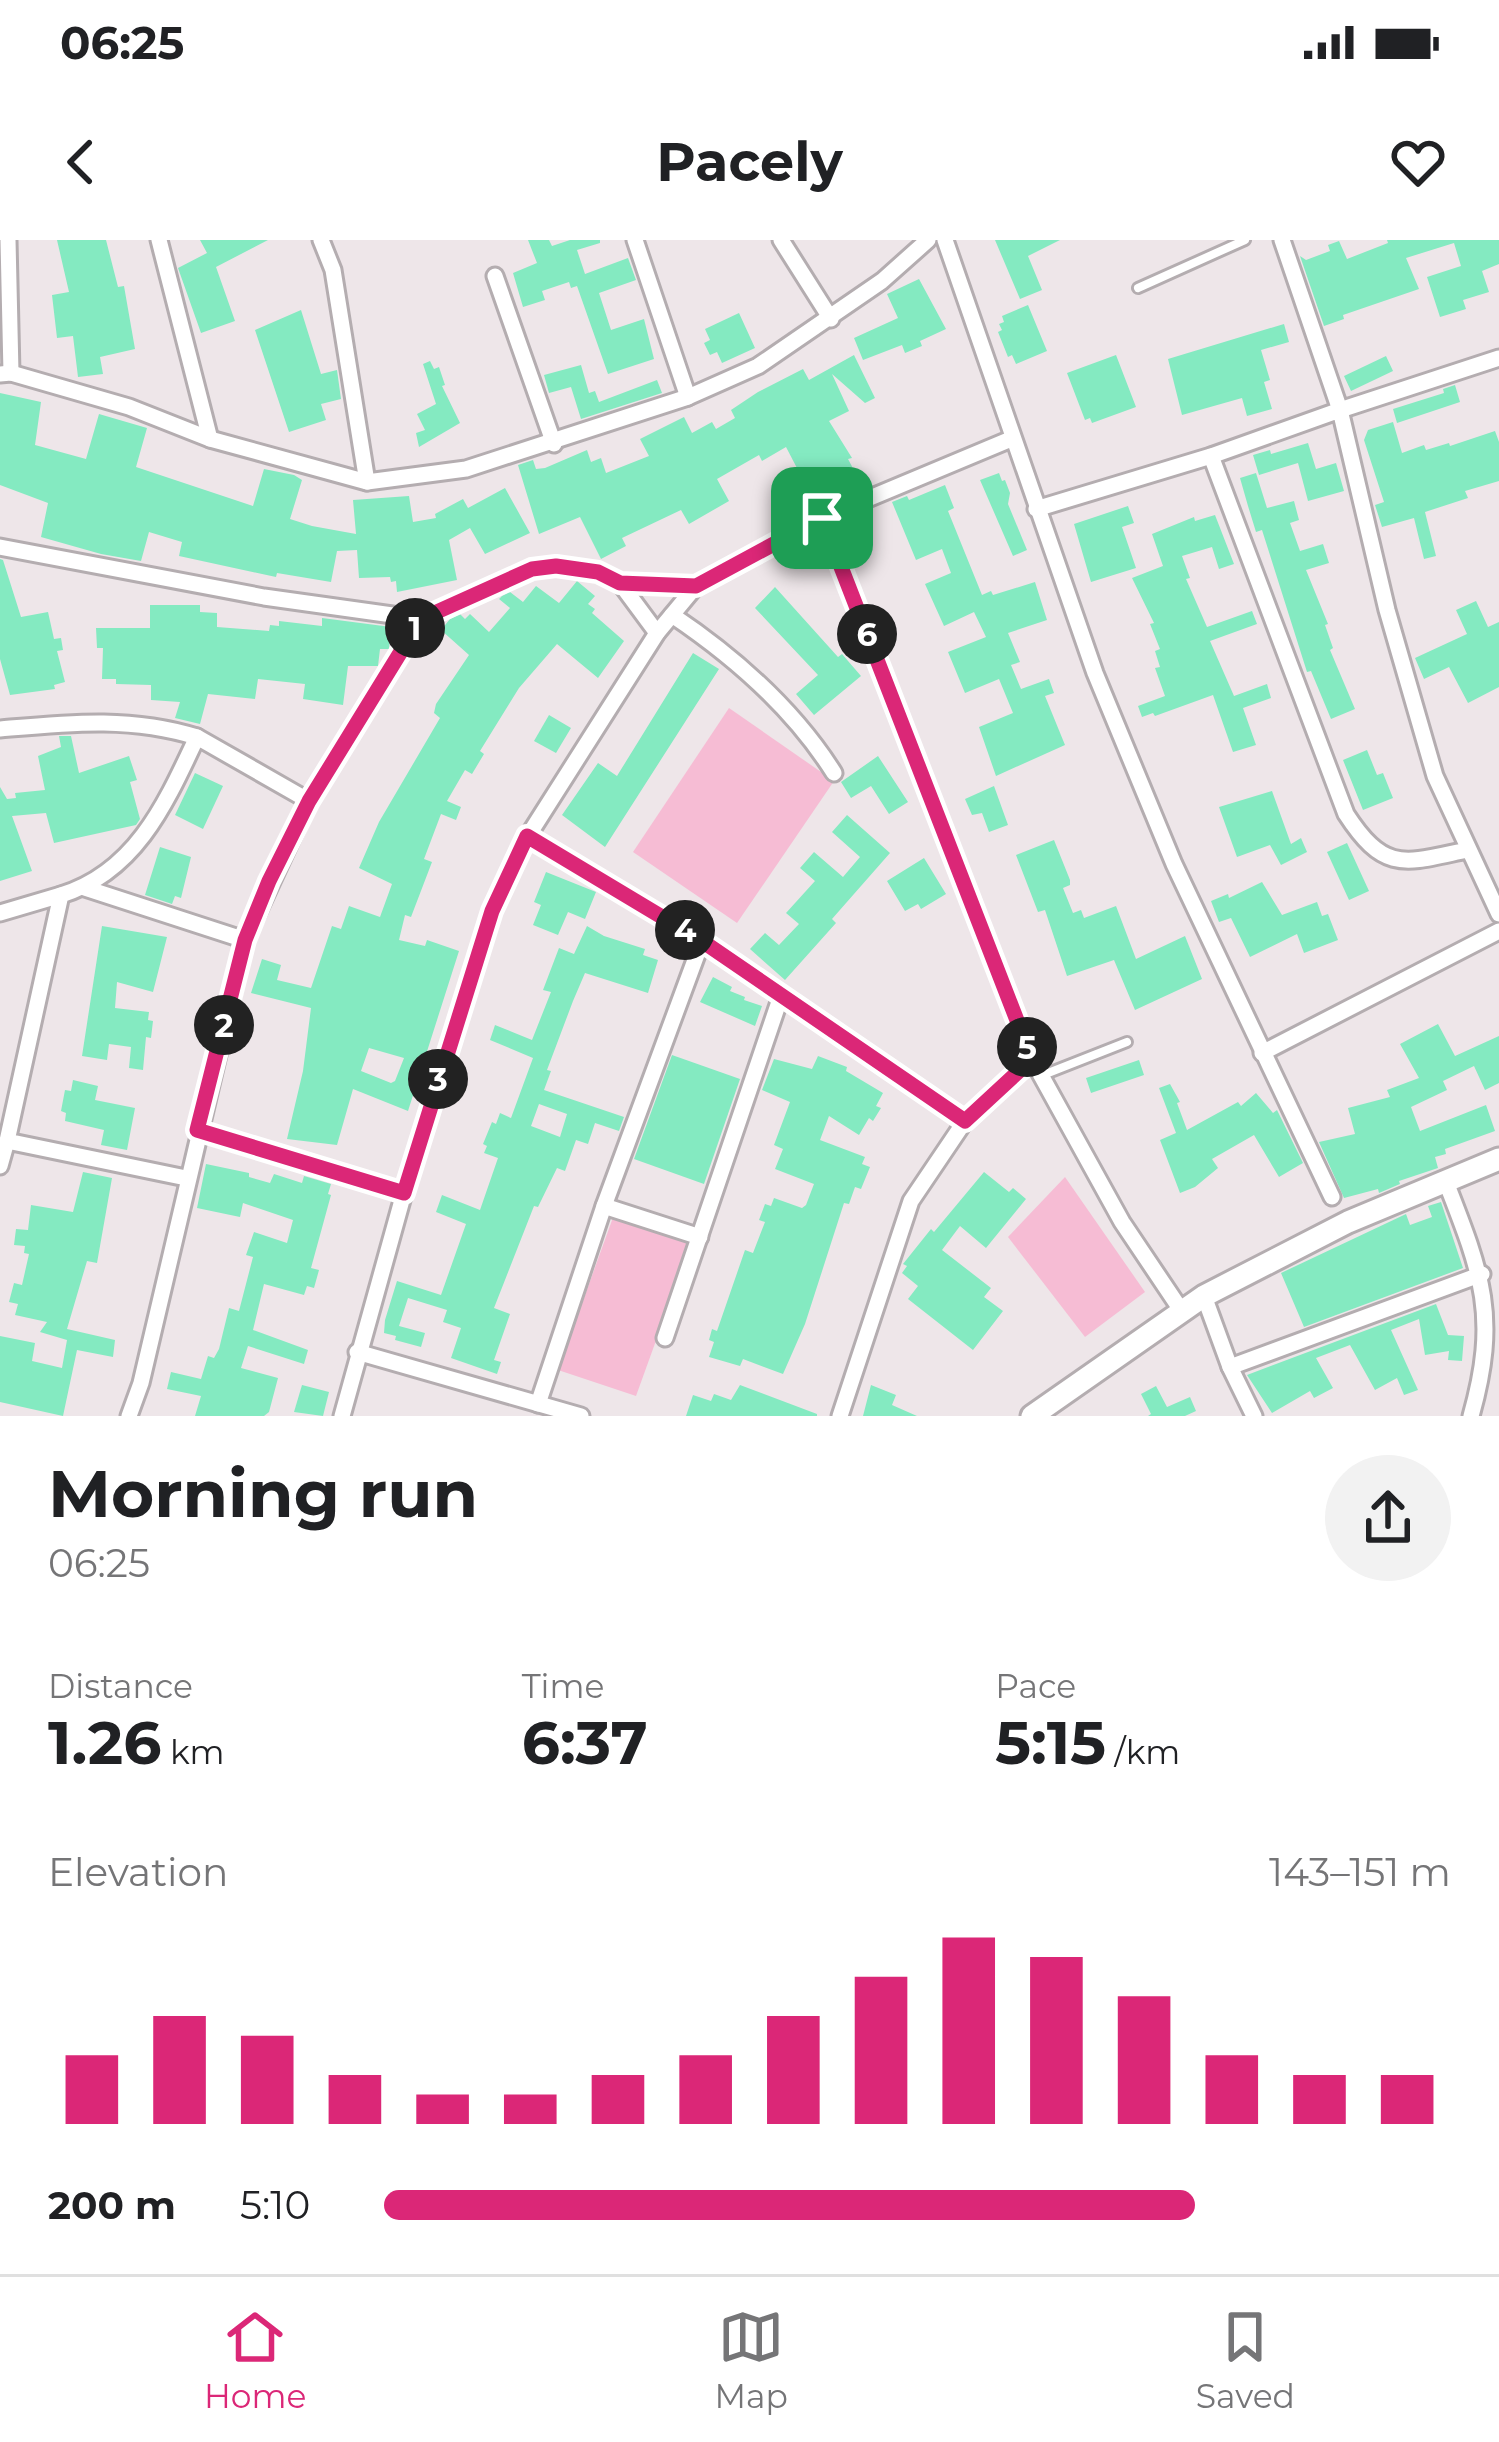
<!DOCTYPE html>
<html lang="en">
<head>
<meta charset="utf-8">
<style>
  :root { --surface:#fff; --page:#f2f2f2; --text:#202124; --muted:#757577; --line:#e0e0e0; --accent:#db2777 }
  body { margin:0; font-family:Montserrat,sans-serif; background:var(--page); color:var(--text); height:100vh; display:flex; flex-direction:column; font-size:45px; white-space:nowrap }
  * { box-sizing:border-box; margin:0 }
  p { font-size:39px; color:var(--muted) }
  .icon { flex:none; width:66px; height:66px; fill:none; stroke:currentColor; stroke-width:2; stroke-linecap:round; stroke-linejoin:round }
  .map { position:relative; height:1176px; overflow:hidden }
  .details { display:flex; flex-direction:column; background:var(--surface); flex:1 }
  .details>* { flex:none }
  .pin { position:absolute; display:grid; place-items:center; width:102px; height:102px; color:#fff; margin:-51px; border-radius:24px; box-shadow:0 6px 18px #0006 }
  .km { position:absolute; width:60px; height:60px; margin:-30px; border-radius:50%; background:#222; color:#fff; font-size:33px; line-height:60px; text-align:center }
  .round { display:grid; place-items:center; flex:none; width:126px; height:126px; border-radius:63px; background:var(--page) }
  .summary { display:flex; align-items:center; justify-content:space-between; height:204px; padding:0 48px }
  h1 { font-size:66px; font-weight:700; line-height:90px }
  .stats { display:grid; grid-template-columns:repeat(3,1fr); gap:18px; height:204px; padding:12px 48px }
  .stats div { display:grid; align-content:center }
  .stats b { font-size:60px; font-weight:700 }
  .stats small { font-size:33px; font-weight:400 }
  .stats p { font-size:33px }
  .chart { height:336px; padding:24px 48px }
  .chart p { display:flex; justify-content:space-between }
  .chart svg { width:100%; height:216px; margin-top:12px; stroke:var(--accent); stroke-width:6 }
  ul { padding:0 48px; list-style:none; font-size:39px }
  li { display:grid; grid-template-columns:192px 144px 1fr; align-items:center; height:90px }
  li i { height:30px; border-radius:15px; background:var(--accent) }
  .status { display:flex; justify-content:space-between; align-items:center; height:84px; padding:0 60px; background:var(--surface); direction:ltr }
  .status svg { height:33px; fill:currentColor }
  header { display:flex; justify-content:space-between; align-items:center; height:156px; padding:0 48px; background:var(--surface); font-size:54px; font-weight:700 }
  .dock { display:flex; justify-content:space-around; align-items:center; height:168px; border-top:3px solid var(--line); background:var(--surface); font-size:33px; color:var(--muted) }
  .dock a { display:grid; justify-items:center; gap:6px }
  .dock .current { color:var(--accent) }
  .map>svg:first-child { display:block }
  .green { fill:#f6bcd4 }
  .building { fill:#84eac1; fill-rule:evenodd }
  .lines { fill:none; stroke-linecap:round; stroke-linejoin:round }
  .lane-casing { stroke:#b4adb0; stroke-width:14 }
  .street-casing { stroke:#b4adb0; stroke-width:21 }
  .secondary-casing { stroke:#b4adb0; stroke-width:27 }
  .lane { stroke:#fff; stroke-width:8 }
  .street { stroke:#fff; stroke-width:15 }
  .secondary { stroke:#fff; stroke-width:21 }
  .route-casing { stroke:#fff; stroke-width:24 }
  .route { stroke:#db2777; stroke-width:15 }
</style>
</head>
<body>
<div class="status"><b>06:25</b><svg viewBox="0 0 49 12"><path d="M0 12V9h3v3zM5 12V6h3v6zM10 12V3h3v9zM15 12V0h3v12zM26 1h20v11H26zM47 4h2v5h-2z"/></svg></div>
<header><svg class="icon" aria-label="back" viewBox="0 0 24 24"><path d="M15 5l-7 7 7 7"/></svg>Pacely<svg class="icon" aria-label="heart" viewBox="0 0 24 24"><path d="M12 20l-8-8c-3-5 5-10 8-4 3-6 11-1 8 4z"/></svg></header>
<div class="map">
<svg width="1499" height="1176" viewBox="0 0 1499 1176">
  <rect width="100%" height="100%" fill="#eee6e9"/>
  <g class="green">
    <path d="M729 468 834 541 737 683 633 612Z"/>
    <path d="M1065 937 1145 1052 1085 1097 1008 997Z"/>
    <path d="M615 972 692 1001 636 1156 558 1130Z"/>
  </g>
  <g class="building">
    <path d="M57 0H106L118 47 124 46 135 109 100 117 103 134 78 137 73 96 57 98 52 55 69 52Z"/>
    <path d="M200 0H268L216 27 235 81 201 93 178 28 207 13Z"/>
    <path d="M528 0H549L552 6 570 0H600V3L577 10 585 34 628 18 636 40 599 53 611 90 644 79 654 119 608 134 577 46 571 48 569 42 542 51 545 60 523 67 513 33 537 23Z"/>
    <path d="M995 0H1060L1028 16 1042 50 1020 59Z"/>
    <path d="M1387 0H1499V24L1482 31 1489 52 1463 60 1466 69 1440 77 1427 37 1461 26 1454 3 1406 18 1419 49 1343 75 1344 79 1324 86 1300 16 1306 20 1330 11 1328 5 1339 1 1347 19 1388 3Z"/>
    <path d="M919 39 946 89 920 101 922 106 905 113 902 105 863 120 854 98 898 78 887 54Z"/>
    <path d="M1028 65 1047 111 1016 124 1012 115 1008 117 998 92 1002 90 999 84 1004 82 1002 76Z"/>
    <path d="M301 70 321 134 337 130 341 159 321 164 326 180 289 192 255 90Z"/>
    <path d="M739 73 755 108 722 123 717 112 710 115 704 103 710 100 705 89Z"/>
    <path d="M1284 84 1289 102 1261 110 1270 140 1264 142 1272 169 1247 176 1242 158 1182 175 1168 119Z"/>
    <path d="M854 115 875 158 865 163 832 134 849 171 829 181 852 218 848 219 856 234 840 242 842 246 811 257 795 232 798 230 786 207 762 221 759 215 717 239 729 261 689 284 681 270 622 298 626 306 601 319 580 277 539 294 518 225 533 220 536 229 545 228 587 210 591 222 601 218 606 233 649 216 640 199 684 177 692 193 712 182 716 189 735 178 731 170 758 152 803 129 809 140Z"/>
    <path d="M1116 115 1136 167 1092 183 1090 178 1085 180 1067 133Z"/>
    <path d="M1386 116 1393 131 1351 151 1344 136Z"/>
    <path d="M430 121 434 129 439 127 445 145 442 146 460 183 419 207 416 193 425 190 417 174 436 164 423 124Z"/>
    <path d="M581 125 589 153 595 151 599 162 657 140 662 153 581 179 571 147 549 153 544 135Z"/>
    <path d="M1455 145 1460 162 1397 183 1393 169 1444 153 1443 149Z"/>
    <path d="M0 153 41 162 35 205 86 219 99 174 147 188 136 227 253 266 264 229 294 235 302 240 290 279 312 286 356 294 353 260 409 256 413 282 436 278 435 274 463 259 468 268 505 248 530 293 485 314 470 288 449 300 457 340 397 352 396 341 391 342 390 337 359 338 357 310 337 311 331 342 277 333 276 337 179 316 182 302 149 292 141 321 101 314 41 297 48 263 0 245Z"/>
    <path d="M1393 182 1402 213 1424 205 1426 210 1449 203 1450 206 1495 191 1499 202V241L1465 251 1468 258 1425 272 1436 316 1424 319 1414 278 1382 287 1375 265 1384 262 1364 200 1368 190Z"/>
    <path d="M1308 203 1316 229 1336 223 1344 251 1308 261 1298 223 1259 235 1253 215 1270 210 1271 214Z"/>
    <path d="M999 233 1002 241 1005 240 1010 253 1008 264 1027 310 1013 316 980 240Z"/>
    <path d="M1256 233 1267 268 1294 261 1299 280 1290 283 1300 311 1323 304 1329 323 1306 330 1328 384 1325 385 1333 408 1330 410 1355 469 1331 479 1311 431 1307 432 1262 290 1256 292 1248 266 1240 238Z"/>
    <path d="M945 245 954 268 948 271 982 355 991 351 993 355 1035 342 1047 380 1008 393 1020 422 1011 425 1021 449 1049 439 1054 453 1045 456 1065 505 996 536 979 487 1013 473 999 439 965 453 948 412 986 397 974 372 944 386 925 344 951 333 942 309 916 320 892 262 907 256 909 260Z"/>
    <path d="M1128 266 1134 283 1122 287 1136 328 1091 342 1074 284Z"/>
    <path d="M1215 275 1234 324 1219 329 1212 307 1182 316 1190 338 1186 339 1207 387 1252 371 1257 384 1210 401 1234 456 1267 444 1271 458 1243 468 1256 505 1233 512 1213 455 1155 476 1153 473 1142 477 1138 466 1165 456 1155 428 1160 427 1155 411 1160 409 1150 384 1154 383 1132 338 1163 326 1152 294 1194 277 1195 281Z"/>
    <path d="M0 319 3 320 21 377 48 372 54 399 61 398 63 410 57 411 65 442 54 445 55 449 10 455 0 419Z"/>
    <path d="M577 341 595 356 588 364 595 369 592 373 624 401 598 438 557 404 519 448 480 511 484 514 472 534 465 530 447 561 461 567 456 580 441 574 424 619 432 622 411 677 405 675 399 700 425 706 427 700 459 711 408 871 353 849 337 905 287 899 303 831 311 768 251 753 262 719 281 725 277 740 311 748 332 686 341 689 349 666 380 677 392 644 359 628 379 582 440 478 434 473 436 464 469 415 441 390 450 379 460 374 465 379 470 374 489 392 510 368 499 359 502 356 510 352 523 362 536 346 559 363ZM369 808 404 818 395 841 391 843 361 831Z"/>
    <path d="M775 347 838 417 842 414 861 436 814 475 796 454 818 435 755 368Z"/>
    <path d="M1476 361 1488 387 1499 382V447L1468 463 1449 427 1424 439 1415 418 1467 394 1456 370Z"/>
    <path d="M150 365H200V372L217 373V387L269 391 270 385 279 386V381L322 386V378L391 387 389 409H380L378 426H348L343 465 303 459 305 444 258 439 255 459 208 454 200 484 175 478 180 462 151 460V445L116 444V439H102L103 408H97L96 388H150Z"/>
    <path d="M693 413 719 429 605 607 562 575 598 523 617 536Z"/>
    <path d="M549 475 571 488 556 513 534 501Z"/>
    <path d="M59 496H71L79 533 129 516 137 540 130 542 140 579 136 585 54 603 46 573 12 576 32 631 0 641V547L7 559 16 558 15 553 45 550 38 516 61 507Z"/>
    <path d="M1367 510 1377 535 1383 533 1393 558 1363 570 1343 520Z"/>
    <path d="M878 516 908 562 889 574 871 546 851 558 841 542Z"/>
    <path d="M195 533 223 546 203 589 175 575Z"/>
    <path d="M994 546 1008 585 989 592 982 573 972 575 965 559Z"/>
    <path d="M1272 551 1291 604 1301 598 1307 612 1281 625 1270 605 1237 617 1219 567Z"/>
    <path d="M847 575 890 613 832 679 836 683 785 740 750 709 765 693 779 705 799 684 786 673 815 641 800 628 814 612 843 637 860 617 832 592Z"/>
    <path d="M1054 600 1070 640V645L1063 648 1073 673 1081 670 1084 678 1116 666 1136 719 1185 696 1202 739 1135 770 1114 720 1067 736 1045 670 1038 672 1016 615Z"/>
    <path d="M1347 603 1369 651 1349 660 1327 612Z"/>
    <path d="M160 607 191 617 181 658 175 656 172 664 145 655Z"/>
    <path d="M924 618 946 654 921 669 918 664 905 671 887 641Z"/>
    <path d="M546 632 596 652 585 679 568 672 558 695 533 685 541 665 534 662Z"/>
    <path d="M1262 642 1282 675 1317 662 1322 676 1328 674 1338 700 1304 713 1297 694 1250 717 1231 678 1219 682 1211 661 1228 654 1229 658Z"/>
    <path d="M102 686 167 697 153 752 117 742 115 768 149 772 148 780 153 781 151 798 146 797 143 830 129 828 131 807 109 804 107 820 82 816Z"/>
    <path d="M587 686 604 696 645 709 643 715 658 720 648 753 585 733 573 761 547 830 551 831 544 850 624 877 619 891 595 883 588 904 576 900 565 931 557 928 538 967 534 966 494 1068 510 1074 494 1120 501 1122 497 1134 451 1118 461 1088 443 1082 447 1070 408 1058 399 1086 425 1093 421 1107 395 1100 397 1092 396 1096 384 1093 385 1080 397 1041 441 1055 466 984 436 972 442 955 480 970 498 918 484 913 487 906 483 904 492 882 496 884 500 873 511 878 533 818 490 800 495 785 532 800 551 752 543 750 559 708 574 714ZM539 864 567 874 560 897 531 886Z"/>
    <path d="M713 737 732 747 730 751 745 757 744 760 762 766 755 786 700 762Z"/>
    <path d="M1438 784 1455 816 1499 796V843L1485 850 1474 826 1443 841 1447 850 1411 867 1420 891 1486 865 1495 891 1445 909 1446 914 1435 917 1438 928 1399 941 1400 944 1379 953 1378 949 1344 958 1319 902 1355 894 1348 868 1390 857 1387 850 1419 838 1400 804Z"/>
    <path d="M672 815 740 839 704 944 634 919Z"/>
    <path d="M818 816 847 827 846 831 883 853 876 866 881 868 873 881 869 878 859 895 829 876 820 900 865 917 862 924 870 927 861 949 855 947 849 964 844 963 805 1084 783 1134 743 1119 740 1126 709 1117 714 1102 709 1100 712 1089 717 1091 745 1010 753 1013 765 982 759 980 765 964 771 966 774 958 802 968 806 965 814 944 775 929 783 909 774 905 790 862 762 850 774 819 812 829Z"/>
    <path d="M1139 820 1144 835 1091 853 1086 838Z"/>
    <path d="M73 840 98 846 95 860 135 868 127 910 101 905 104 890 65 881 66 873 61 871 65 850 71 851Z"/>
    <path d="M1170 844 1180 862 1177 863 1187 890 1238 862 1241 866 1256 853 1273 873 1277 870 1303 923 1279 937 1254 895 1212 919 1218 928 1195 947 1180 953 1160 900 1176 893 1159 848Z"/>
    <path d="M206 924 249 933V937L270 943 274 934 302 943 304 936 331 944 328 954 331 955 311 1028 319 1030 314 1048 307 1046 304 1055 264 1044 253 1090 308 1110 304 1124 248 1106 241 1128 278 1138 269 1172 264 1176H195L201 1156 167 1149 171 1132 201 1139 208 1116 214 1118 219 1109 229 1068 239 1071 253 1017 246 1015 254 992 287 1003 293 980 243 963 240 977 197 968Z"/>
    <path d="M83 932 112 938 97 1023 87 1021 67 1089 115 1100 113 1117 77 1110 63 1176 0 1162V1096L35 1103 32 1121 62 1128 67 1100 40 1092 47 1082 15 1075 18 1064 9 1062 14 1043 22 1045 29 1014 24 1013 25 1006 14 1005 16 989 28 990 31 965 73 972Z"/>
    <path d="M984 932 1009 952 1013 948 1026 959 986 1008 960 986 942 1010 991 1048 984 1057 1003 1071 973 1110 908 1059 918 1046 902 1033 907 1026 903 1024 931 989 934 992Z"/>
    <path d="M1441 962 1463 1028 1304 1087 1281 1033 1406 974 1410 985 1432 977 1428 966Z"/>
    <path d="M1436 1064 1448 1095 1464 1096 1462 1121 1448 1120 1449 1111 1425 1115 1419 1079 1391 1090 1418 1150 1404 1155 1397 1138 1375 1150 1350 1105 1316 1118 1333 1148 1314 1158 1310 1151 1272 1173 1247 1135Z"/>
    <path d="M302 1145 329 1152 323 1176 294 1172Z"/>
    <path d="M740 1145 817 1174V1176H686L693 1155 711 1161 714 1154 731 1160Z"/>
    <path d="M871 1145 896 1155 892 1165 917 1176H863Z"/>
    <path d="M1156 1146 1167 1167 1190 1157 1196 1171 1185 1176H1148L1151 1174 1141 1154Z"/>
  </g>
  <g class="lines">
    <g class="lane-casing">
      <g id="lane">
        <path d="M1138 48 1245 0"/>
        <path d="M1043 835 1127 802"/>
      </g>
    </g>
    <g class="street-casing">
      <g id="street">
        <path d="M8 0 11 133"/>
        <path d="M159 0 210 199"/>
        <path d="M321 0 333 30 367 242"/>
        <path d="M635 0 688 157"/>
        <path d="M781 0 831 79"/>
        <path d="M945 0 1095 433 1174 624 1332 957"/>
        <path d="M1282 0 1340 170 1499 118"/>
        <path d="M495 36 554 204"/>
        <path d="M0 134 11 133 129 167 210 199 367 242 466 229 688 157 758 126 882 41 928 0"/>
        <path d="M1211 216 1346 574C1385 634 1405 623 1467 610"/>
        <path d="M1036 269 1211 216 1340 170 1387 370 1435 536 1499 674"/>
        <path d="M822 278 1032 819 1122 982 1181 1070"/>
        <path d="M0 307 264 357 421 379"/>
        <path d="M620 343 657 393"/>
        <path d="M672 375C736 418 793 468 834 533"/>
        <path d="M0 489C68 483 130 476 197 497"/>
        <path d="M528 596 702 701 965 881"/>
        <path d="M85 648 245 700"/>
        <path d="M0 673 61 655"/>
        <path d="M1262 813 1499 691"/>
        <path d="M197 891 404 953"/>
        <path d="M0 926 7 901"/>
        <path d="M186 938 7 901 61 655C136 632 166 563 197 497L309 561"/>
        <path d="M1446 942C1482 1034 1499 1077 1471 1176"/>
        <path d="M604 966 700 997"/>
        <path d="M1204 1056 1230 1127 1254 1176"/>
        <path d="M665 1098 781 756"/>
        <path d="M357 1112 581 1176"/>
        <path d="M1230 1127 1482 1034"/>
        <path d="M538 1164 604 966 702 701"/>
        <path d="M129 1176 141 1143 245 700 309 561 421 379 532 329 556 326 598 332 620 343 696 346"/>
        <path d="M342 1176 404 953 492 671 528 596 657 393 696 346 822 278 1011 199"/>
        <path d="M840 1176 911 961 965 881 1032 819"/>
      </g>
    </g>
    <g class="secondary-casing">
      <path id="secondary" d="M1032 1176 1204 1056 1348 982 1499 919"/>
    </g>
    <use href="#lane" class="lane"/>
    <use href="#street" class="street"/>
    <use href="#secondary" class="secondary"/>
  </g>
  <g class="lines">
    <g class="route-casing">
      <path id="route" d="M822 278 1032 819 965 881 702 701 527 596 492 671 404 953 197 890 245 700 269 641 309 561 421 379 532 329 556 326 598 332 620 343 696 346Z"/>
    </g>
    <use href="#route" class="route"/>
  </g>
</svg>
<div class="pin" style="left:822px;top:278px;background:#1e9e55"><svg class="icon" aria-label="arrive" viewBox="0 0 24 24"><path d="M6 21V4h12l-3 4 3 4H6"/></svg></div>
<b class="km" style="left:415px;top:388px">1</b>
<b class="km" style="left:224px;top:785px">2</b>
<b class="km" style="left:438px;top:839px">3</b>
<b class="km" style="left:685px;top:690px">4</b>
<b class="km" style="left:1027px;top:807px">5</b>
<b class="km" style="left:867px;top:394px">6</b>
</div>
<section class="details">
<div class="summary"><div><h1>Morning run</h1><p>06:25</p></div><a class="round"><svg class="icon" aria-label="share" viewBox="0 0 24 24"><path d="M12 15V3M7 8l5-5 5 5M5 13v7h14v-7"/></svg></a></div>
<div class="stats">
<div><p>Distance</p><b>1.26<small> km</small></b></div>
<div><p>Time</p><b>6:37</b></div>
<div><p>Pace</p><b>5:15<small> /km</small></b></div>
</div>
<div class="chart"><p><span>Elevation</span>143–151 m</p>
<svg viewBox="0 0 160 44" preserveAspectRatio="none"><path d="M5 44V30M15 44V22M25 44V26M35 44V34M45 44V38M55 44V38M65 44V34M75 44V30M85 44V22M95 44V14M105 44V6M115 44V10M125 44V18M135 44V30M145 44V34M155 44V34"/></svg>
</div>
<ul>
<li><b>200 m</b>5:10<i style="width:76%"></i></li>
</ul>
</section>
<nav class="dock">
<a class="current"><svg class="icon" aria-label="home" viewBox="0 0 24 24"><path d="M3 11l9-7 9 7M6 9v11h12V9"/></svg>Home</a>
<a><svg class="icon" aria-label="map" viewBox="0 0 24 24"><path d="M3 6l6-2 6 2 6-2v14l-6 2-6-2-6 2zM9 4v14M15 6v14"/></svg>Map</a>
<a><svg class="icon" aria-label="saved" viewBox="0 0 24 24"><path d="M7 4h10v16l-5-4-5 4z"/></svg>Saved</a>
</nav>
</body>
</html>
